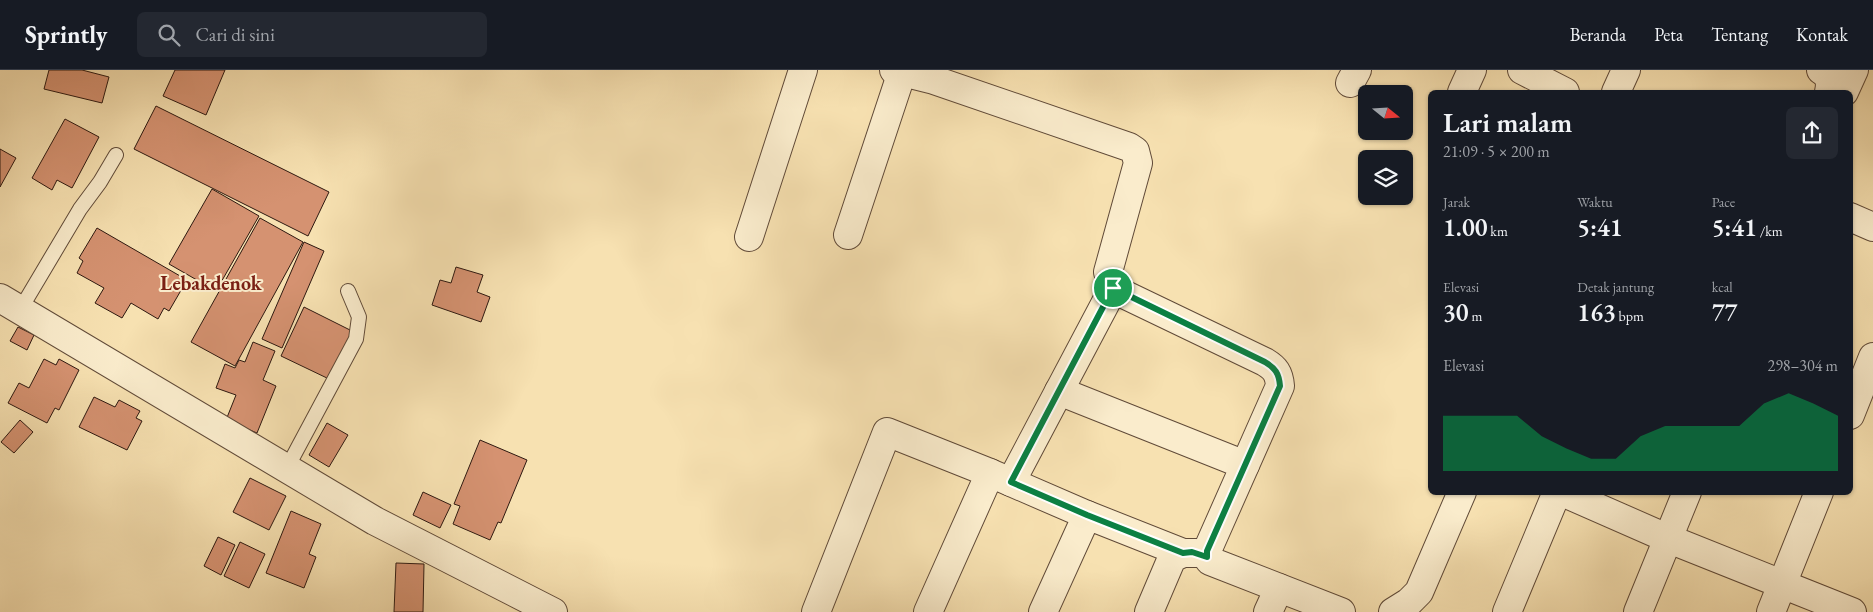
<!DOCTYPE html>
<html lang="id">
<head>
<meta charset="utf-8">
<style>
  :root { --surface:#171b24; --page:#242831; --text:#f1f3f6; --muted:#9ea1a6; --line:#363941; --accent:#0b8043 }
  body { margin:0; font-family:"EB Garamond",serif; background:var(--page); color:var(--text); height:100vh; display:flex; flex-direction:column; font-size:19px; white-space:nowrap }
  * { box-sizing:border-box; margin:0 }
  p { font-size:16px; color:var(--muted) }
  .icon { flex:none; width:28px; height:28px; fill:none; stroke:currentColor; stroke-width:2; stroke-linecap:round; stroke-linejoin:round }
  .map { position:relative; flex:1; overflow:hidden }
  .panel { position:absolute; left:1428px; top:20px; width:425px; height:405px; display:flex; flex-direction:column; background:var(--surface); border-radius:8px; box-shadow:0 1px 4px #0004 }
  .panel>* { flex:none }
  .needle { width:32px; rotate:108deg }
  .buttons { position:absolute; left:1358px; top:15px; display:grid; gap:10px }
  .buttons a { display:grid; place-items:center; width:55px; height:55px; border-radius:8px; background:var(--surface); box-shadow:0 1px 4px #0004; font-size:25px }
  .pin { position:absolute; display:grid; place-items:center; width:42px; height:42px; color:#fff; margin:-21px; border:2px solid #fff; border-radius:50%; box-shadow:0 1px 5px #0007 }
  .round { display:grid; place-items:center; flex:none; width:52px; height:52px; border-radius:8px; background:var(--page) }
  .headline { display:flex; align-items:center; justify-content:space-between; height:85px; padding:0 15px }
  h1 { font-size:28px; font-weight:600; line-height:38px }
  .stats { display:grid; grid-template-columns:repeat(3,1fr); gap:8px; height:85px; padding:5px 15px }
  .stats div { display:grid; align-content:center }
  .stats b { font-size:25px; font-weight:600 }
  .stats small { font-size:14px; font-weight:400 }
  .stats p { font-size:14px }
  .chart { height:140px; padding:10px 15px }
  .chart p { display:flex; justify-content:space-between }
  .chart svg { width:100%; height:90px; margin-top:5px; fill:var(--accent); opacity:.7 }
  header { display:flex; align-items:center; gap:30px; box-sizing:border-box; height:70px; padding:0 25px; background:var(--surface); border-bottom:1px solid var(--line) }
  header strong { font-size:24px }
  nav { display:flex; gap:28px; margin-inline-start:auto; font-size:18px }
  .search { width:350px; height:45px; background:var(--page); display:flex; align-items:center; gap:12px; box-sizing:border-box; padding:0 18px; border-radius:8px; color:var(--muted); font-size:19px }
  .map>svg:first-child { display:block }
  .building { fill:#d59271; stroke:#2d1810 }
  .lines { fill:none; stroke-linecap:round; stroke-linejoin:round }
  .service-casing { stroke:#604a38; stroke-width:16 }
  .minor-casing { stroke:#604a38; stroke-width:30 }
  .service { stroke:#faeccc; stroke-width:14 }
  .minor { stroke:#faeccc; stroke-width:28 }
  .route-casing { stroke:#fff; stroke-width:10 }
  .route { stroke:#0b8043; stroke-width:6 }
  .labels { text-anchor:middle; stroke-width:4; stroke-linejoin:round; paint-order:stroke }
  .quarter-label { font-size:20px; font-weight:bold; fill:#7a1f14; stroke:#faeccc }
</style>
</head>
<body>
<header>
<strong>Sprintly</strong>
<div class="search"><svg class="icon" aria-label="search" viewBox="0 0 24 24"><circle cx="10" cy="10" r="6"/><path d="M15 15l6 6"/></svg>Cari di sini</div>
<nav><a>Beranda</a><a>Peta</a><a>Tentang</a><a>Kontak</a></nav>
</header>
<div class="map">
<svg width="1873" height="542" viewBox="0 0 1873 542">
  <rect width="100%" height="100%" fill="#f7e1b1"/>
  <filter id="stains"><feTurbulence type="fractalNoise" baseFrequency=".004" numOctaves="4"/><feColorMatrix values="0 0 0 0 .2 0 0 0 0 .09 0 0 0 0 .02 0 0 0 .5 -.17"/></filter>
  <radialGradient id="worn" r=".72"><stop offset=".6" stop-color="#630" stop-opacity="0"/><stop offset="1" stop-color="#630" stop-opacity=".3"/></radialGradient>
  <g class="building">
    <path d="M49 0H82L109 7 102 33 44 19Z"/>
    <path d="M175 0H225L206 45 163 26Z"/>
    <path d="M156 36 329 122 308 166 134 79Z"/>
    <path d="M65 49 99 67 72 118 57 110 52 120 32 108Z"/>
    <path d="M0 79 16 88 0 117Z"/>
    <path d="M212 119 259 146 216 221 169 194Z"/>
    <path d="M260 148 303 172 235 296 191 272Z"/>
    <path d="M97 158 187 210 169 241 164 238 158 249 131 233 122 248 95 233 104 218 77 203 83 191 79 188Z"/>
    <path d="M304 172 324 181 282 278 262 269Z"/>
    <path d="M456 197 483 205 477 222 490 227 481 252 432 235 440 210 451 213Z"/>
    <path d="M304 237 352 261 329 309 281 286Z"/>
    <path d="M18 257 34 265 27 280 10 271Z"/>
    <path d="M253 272 275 281 263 310 276 316 257 363 226 350 236 325 216 318 225 294 235 298 239 290 245 292Z"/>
    <path d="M44 289 56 295 59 289 79 300 59 340 55 338 47 353 8 333 19 313 29 318Z"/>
    <path d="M94 327 115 337 119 330 140 341 136 348 142 351 127 380 79 357Z"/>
    <path d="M20 350 33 362 14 383 1 372Z"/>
    <path d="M327 353 348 365 329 397 309 385Z"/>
    <path d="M480 370 527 390 501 453 498 452 490 470 453 454 460 436 454 434Z"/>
    <path d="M250 408 286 426 269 460 233 442Z"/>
    <path d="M423 422 451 435 440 458 413 445Z"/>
    <path d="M291 441 321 454 309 484 316 487 304 518 266 503Z"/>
    <path d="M218 467 235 475 221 505 204 496Z"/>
    <path d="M240 472 265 484 249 518 224 506Z"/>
    <path d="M396 493 424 494 423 542H394Z"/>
  </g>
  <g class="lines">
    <g class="service-casing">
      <g id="service">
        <path d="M20 240 80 139 100 112 116 85"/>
        <path d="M287 398 356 269 359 247 348 221"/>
      </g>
    </g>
    <g class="minor-casing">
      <g id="minor">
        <path d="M894 0 934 10 1129 77 1135 81 1138 93 1108 202 1113 219 1265 292C1275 298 1279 303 1280 316L1207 481V487L1210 491 1341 542"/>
        <path d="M1522 0 1565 22"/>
        <path d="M1821 0C1830 6 1831 12 1829 22"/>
        <path d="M1350 13 1357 0"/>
        <path d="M1462 22 1472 0"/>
        <path d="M1616 22 1626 0"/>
        <path d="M1844 22 1854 0"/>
        <path d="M1850 147 1873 157"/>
        <path d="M848 165 902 2"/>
        <path d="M749 167 803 0"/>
        <path d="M0 228 375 451 553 542"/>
        <path d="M1059 321 1245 395"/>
        <path d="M1850 345 1873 287"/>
        <path d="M1011 412 1113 219"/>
        <path d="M1562 422 1669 469 1852 542"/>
        <path d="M816 542 887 362 990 403"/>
        <path d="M928 542 990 403 1087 445"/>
        <path d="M1043 542 1087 445 1183 483"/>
        <path d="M1149 542 1172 488 1183 483H1196"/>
        <path d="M1268 542 1279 518"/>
        <path d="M1393 542 1409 532 1419 522 1462 422"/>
        <path d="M1507 542 1557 422"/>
        <path d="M1638 542 1687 422"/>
        <path d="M1771 542 1819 422"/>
      </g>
    </g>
    <use href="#service" class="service"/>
    <use href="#minor" class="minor"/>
  </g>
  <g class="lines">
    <g class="route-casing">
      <path id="route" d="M1113 218 1265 292C1275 298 1279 303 1280 316L1207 481V487L1192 482 1183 483 1087 445 1011 412Z"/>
    </g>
    <use href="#route" class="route"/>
  </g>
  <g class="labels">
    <g class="quarter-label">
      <text x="211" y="220">Lebakdenok</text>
    </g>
  </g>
  <rect width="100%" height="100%" filter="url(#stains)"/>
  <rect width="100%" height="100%" fill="url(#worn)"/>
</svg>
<div class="buttons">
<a><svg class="needle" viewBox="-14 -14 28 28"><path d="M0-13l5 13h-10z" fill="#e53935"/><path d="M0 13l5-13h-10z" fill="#9ea1a6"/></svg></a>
<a><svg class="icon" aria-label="layers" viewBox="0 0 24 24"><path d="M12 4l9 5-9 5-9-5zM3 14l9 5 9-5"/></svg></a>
</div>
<div class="pin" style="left:1113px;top:218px;background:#1e9e55"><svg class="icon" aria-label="arrive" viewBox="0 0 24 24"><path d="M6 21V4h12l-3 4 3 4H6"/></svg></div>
<section class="panel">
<div class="headline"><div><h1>Lari malam</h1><p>21:09 · 5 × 200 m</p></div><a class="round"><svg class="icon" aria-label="share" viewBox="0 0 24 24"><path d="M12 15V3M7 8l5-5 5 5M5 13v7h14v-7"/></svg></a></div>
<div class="stats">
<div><p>Jarak</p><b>1.00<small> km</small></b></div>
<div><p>Waktu</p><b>5:41</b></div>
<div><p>Pace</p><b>5:41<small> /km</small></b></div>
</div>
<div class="stats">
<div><p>Elevasi</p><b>30<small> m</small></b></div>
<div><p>Detak jantung</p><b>163<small> bpm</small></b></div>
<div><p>kcal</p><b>77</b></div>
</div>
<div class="chart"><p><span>Elevasi</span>298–304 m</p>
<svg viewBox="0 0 160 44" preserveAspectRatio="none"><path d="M0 44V17L10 17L20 17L30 17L40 27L50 33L60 38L70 38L80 27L90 22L100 22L110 22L120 22L130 11L140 6L150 11L160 17V44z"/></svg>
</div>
</section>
</div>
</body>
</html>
